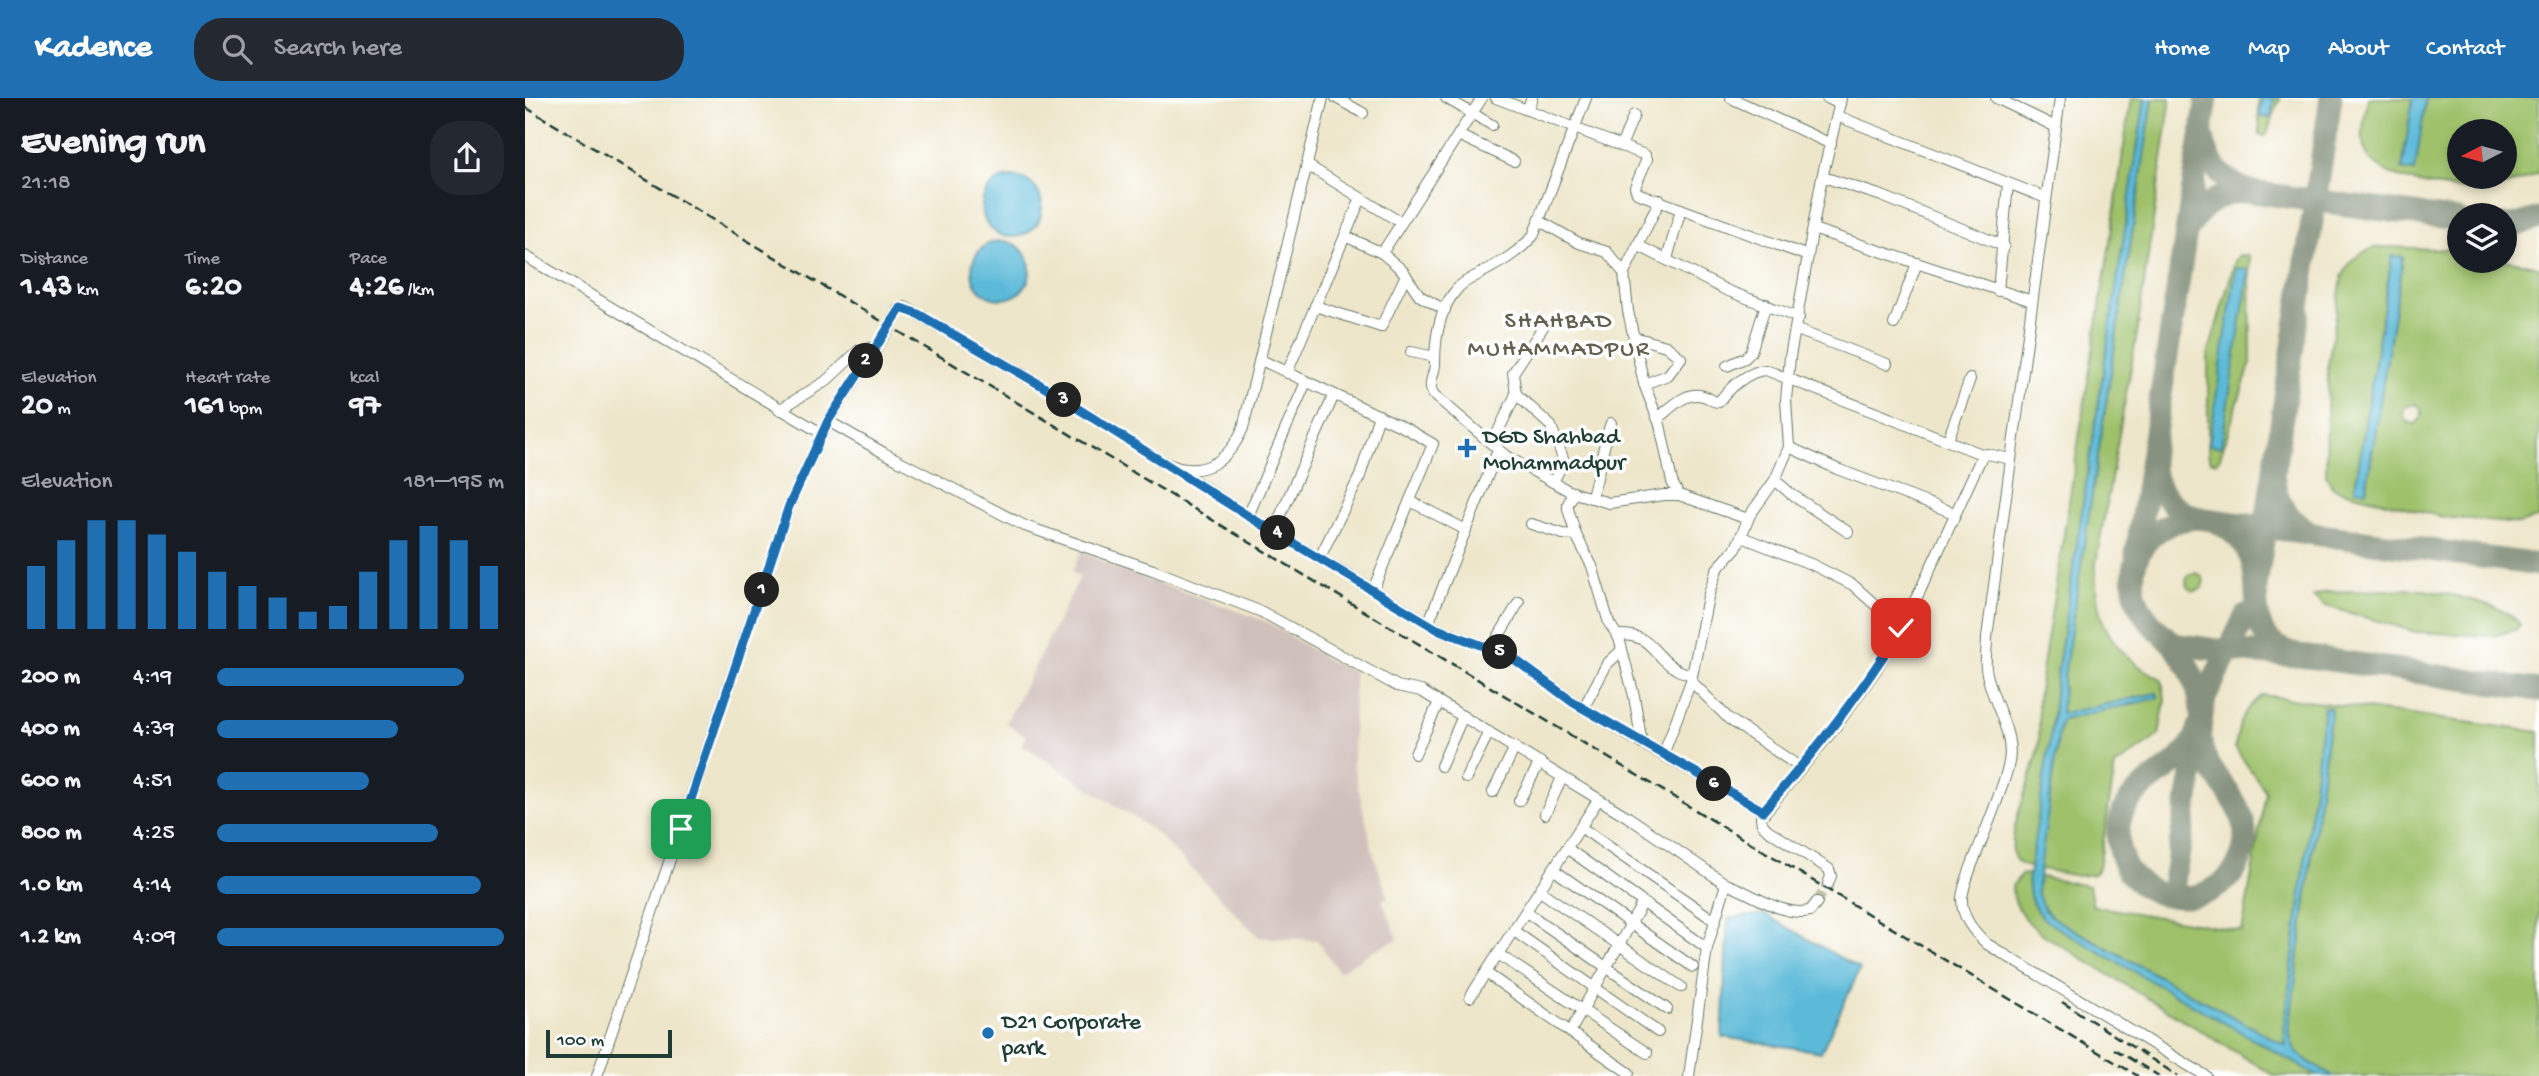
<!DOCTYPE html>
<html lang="en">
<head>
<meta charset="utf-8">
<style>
  :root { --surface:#171b24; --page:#242831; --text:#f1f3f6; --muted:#9ea1a6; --accent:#1f6fb2 }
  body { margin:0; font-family:"Gochi Hand",sans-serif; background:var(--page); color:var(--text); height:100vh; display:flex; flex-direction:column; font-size:26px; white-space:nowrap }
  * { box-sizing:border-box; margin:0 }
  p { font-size:23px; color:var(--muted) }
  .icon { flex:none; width:38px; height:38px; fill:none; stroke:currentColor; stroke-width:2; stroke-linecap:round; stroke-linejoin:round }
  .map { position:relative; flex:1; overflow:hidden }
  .side { display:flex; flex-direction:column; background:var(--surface); width:525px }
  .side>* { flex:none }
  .needle { width:46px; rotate:264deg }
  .buttons { position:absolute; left:1922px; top:21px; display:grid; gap:14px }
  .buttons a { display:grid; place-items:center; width:70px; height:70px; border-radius:50%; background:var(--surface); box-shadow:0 4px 10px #0003; font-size:35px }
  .scale { position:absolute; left:21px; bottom:18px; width:126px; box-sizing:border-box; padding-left:7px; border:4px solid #1f3d34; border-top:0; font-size:19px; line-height:24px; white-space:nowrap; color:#1f3d34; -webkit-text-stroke:5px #fff; paint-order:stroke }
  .pin { position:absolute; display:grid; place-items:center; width:60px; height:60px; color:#fff; margin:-30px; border-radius:14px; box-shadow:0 4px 10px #0006 }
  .km { position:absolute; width:35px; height:35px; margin:-18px; border-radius:50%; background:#222; color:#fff; font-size:19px; line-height:35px; text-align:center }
  .round { display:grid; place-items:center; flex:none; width:74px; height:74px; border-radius:28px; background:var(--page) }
  .overview { display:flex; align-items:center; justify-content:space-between; height:119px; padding:0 21px }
  h1 { font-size:38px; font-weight:700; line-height:52px }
  .figures { display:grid; grid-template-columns:repeat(3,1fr); gap:10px; height:119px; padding:7px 21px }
  .figures div { display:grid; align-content:center }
  .figures b { font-size:30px; font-weight:700 }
  .figures small { font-size:19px; font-weight:400 }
  .figures p { font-size:19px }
  .chart { height:196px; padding:14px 21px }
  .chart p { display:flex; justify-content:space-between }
  .chart svg { width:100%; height:126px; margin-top:7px; stroke:var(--accent); stroke-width:6 }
  ul { padding:0 21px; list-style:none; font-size:23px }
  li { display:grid; grid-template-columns:112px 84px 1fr; align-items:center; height:52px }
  li i { height:18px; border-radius:9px; background:var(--accent) }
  header { display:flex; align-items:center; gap:42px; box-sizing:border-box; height:98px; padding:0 35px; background:var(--accent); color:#fff }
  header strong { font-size:33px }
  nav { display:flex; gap:38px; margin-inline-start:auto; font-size:24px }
  .search { width:490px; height:63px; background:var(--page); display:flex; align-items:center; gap:18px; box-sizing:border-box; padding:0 24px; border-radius:28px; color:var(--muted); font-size:26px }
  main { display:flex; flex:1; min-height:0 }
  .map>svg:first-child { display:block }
  .industrial { fill:#d0c0bc }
  .green { fill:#9ec16b; stroke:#5e7f50; stroke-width:2; fill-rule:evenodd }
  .water { fill:#5bbad9; stroke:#3d7c86; stroke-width:2 }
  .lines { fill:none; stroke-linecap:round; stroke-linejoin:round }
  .taxiway { stroke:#86927f; stroke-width:23 }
  .minor-tunnel { stroke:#c5c4ac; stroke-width:10; stroke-dasharray:10 5; stroke-linecap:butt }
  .minor-casing { stroke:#677868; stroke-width:12 }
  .minor { stroke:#fff; stroke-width:10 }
  .rail { stroke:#1f3d34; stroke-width:2.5; stroke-dasharray:10 5; stroke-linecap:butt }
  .route-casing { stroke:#fff; stroke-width:14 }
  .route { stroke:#1f6fb2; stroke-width:9 }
  .poi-dot { fill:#1f6fb2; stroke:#fff; stroke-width:2.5 }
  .labels { text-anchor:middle; stroke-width:7; stroke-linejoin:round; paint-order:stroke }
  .poi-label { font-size:23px; fill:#1f3d34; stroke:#fff; text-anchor:start }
  .neighbourhood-label { font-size:24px; letter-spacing:2px; fill:#626150; stroke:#fff }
</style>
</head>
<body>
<header>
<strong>Kadence</strong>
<div class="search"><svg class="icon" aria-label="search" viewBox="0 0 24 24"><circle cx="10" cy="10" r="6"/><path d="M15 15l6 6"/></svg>Search here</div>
<nav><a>Home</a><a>Map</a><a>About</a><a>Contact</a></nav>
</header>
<main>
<section class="side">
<div class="overview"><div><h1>Evening run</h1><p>21:18</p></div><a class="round"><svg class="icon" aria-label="share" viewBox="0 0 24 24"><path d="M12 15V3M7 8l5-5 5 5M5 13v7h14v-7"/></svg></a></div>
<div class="figures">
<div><p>Distance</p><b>1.43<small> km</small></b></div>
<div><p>Time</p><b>6:20</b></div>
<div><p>Pace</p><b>4:26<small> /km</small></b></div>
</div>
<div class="figures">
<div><p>Elevation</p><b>20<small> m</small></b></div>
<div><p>Heart rate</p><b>161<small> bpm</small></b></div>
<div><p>kcal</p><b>97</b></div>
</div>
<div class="chart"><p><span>Elevation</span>181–195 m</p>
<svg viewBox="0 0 160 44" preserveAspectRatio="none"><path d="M5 44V22M15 44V13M25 44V6M35 44V6M45 44V11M55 44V17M65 44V24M75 44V29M85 44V33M95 44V38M105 44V36M115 44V24M125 44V13M135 44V8M145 44V13M155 44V22"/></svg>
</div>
<ul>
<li><b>200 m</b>4:19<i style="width:86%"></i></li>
<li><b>400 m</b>4:39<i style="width:63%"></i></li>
<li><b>600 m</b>4:51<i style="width:53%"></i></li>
<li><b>800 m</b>4:25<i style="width:77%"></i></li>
<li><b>1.0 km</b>4:14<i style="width:92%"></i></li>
<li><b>1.2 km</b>4:09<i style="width:100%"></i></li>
</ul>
</section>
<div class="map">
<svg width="2014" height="978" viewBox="0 0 2014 978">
  <rect width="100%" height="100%" fill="#fff"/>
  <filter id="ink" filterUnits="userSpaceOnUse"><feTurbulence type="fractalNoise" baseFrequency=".0143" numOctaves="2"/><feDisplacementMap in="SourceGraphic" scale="14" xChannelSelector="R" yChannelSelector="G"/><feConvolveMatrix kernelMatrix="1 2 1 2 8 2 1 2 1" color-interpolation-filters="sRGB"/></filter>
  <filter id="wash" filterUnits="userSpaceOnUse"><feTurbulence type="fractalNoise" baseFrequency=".00686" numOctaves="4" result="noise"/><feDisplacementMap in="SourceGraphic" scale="28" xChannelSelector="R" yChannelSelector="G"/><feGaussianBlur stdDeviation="1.57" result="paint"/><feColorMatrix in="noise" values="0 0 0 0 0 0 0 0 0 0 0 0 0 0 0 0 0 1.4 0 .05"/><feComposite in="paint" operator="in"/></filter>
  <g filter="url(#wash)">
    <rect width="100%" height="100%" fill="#eee6ca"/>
    <path class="industrial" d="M557 452 588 469 743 524 806 564 829 573 828 667 849 758 863 799 857 802 873 841 847 853 814 874 792 842 734 839 628 732 496 646 501 638 481 625 555 479 547 474Z"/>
    <g class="green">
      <path d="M1606 0H1620L1531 583 1514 769 1535 625 1537 622 1632 595 1536 617 1538 584 1628 0H1646L1611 241 1571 465C1568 512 1579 543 1618 571 1624 575 1631 577 1637 582L1640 602 1634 637 1590 668 1574 770 1569 776 1553 778 1500 768C1495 766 1491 764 1489 758 1481 735 1508 679 1513 653 1516 635 1513 617 1513 599L1584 151Z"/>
      <path d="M1733 0H1737L1734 18 1746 20 1749 0H1755L1741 38 1735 37Z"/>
      <path d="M1843 0H1888L1877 71 1889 73 1901 0H2014V75C1999 82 1984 88 1967 90 1936 95 1849 86 1839 49 1835 34 1841 15 1843 0ZM1934 33H1979V79H1934Z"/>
      <path d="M1865 149 1934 152V163H1979V161L2014 169V419L1995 426 1918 419 1814 392 1807 389 1801 376 1803 267 1817 179 1826 163 1837 155 1849 150ZM1867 158 1878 159 1841 393 1830 390ZM1890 306 1896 310 1897 319 1891 326 1885 325 1879 322 1878 312 1883 307Z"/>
      <path d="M1714 157 1724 158 1725 165 1726 264 1695 359 1692 364 1686 363 1683 356V257L1710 163ZM1712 170 1696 348V349L1685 346Z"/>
      <circle cx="1670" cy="484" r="9"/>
      <path d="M1886 491C1911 493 1983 505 1995 527L1990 532 1968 538 1891 534 1801 508 1788 499 1801 494Z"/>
      <path d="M1737 597 2014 634V978H1808L1772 956C1765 946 1764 936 1765 924L1806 611 1799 610 1759 932 1761 948 1531 822C1516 810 1510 798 1512 779L1504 778C1502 796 1507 811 1522 823L1793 978H1750L1514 834C1500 822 1487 807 1487 788L1496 777 1501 776 1564 788 1568 808 1717 833 1741 694 1710 650C1714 624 1716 614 1737 597Z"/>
    </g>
    <g class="water">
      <path d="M1620 0H1628L1538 584 1536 616 1632 595 1633 600 1537 622 1535 625 1512 794 1519 812 1531 822 1761 948 1759 932 1799 609 1806 610 1764 932C1767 960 1786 964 1808 978H1793L1529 828C1509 816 1502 800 1504 777L1528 621 1531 583Z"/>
      <path d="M1737 0H1749L1746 20 1734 18Z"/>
      <path d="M1888 0H1901L1890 73 1877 71Z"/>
      <circle cx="487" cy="109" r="30"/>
      <circle cx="476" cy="172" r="29"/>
      <path d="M1867 158 1878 159 1841 393 1830 391Z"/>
      <path d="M1711 170 1724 172 1696 349 1684 346Z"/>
      <path d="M1239 816 1335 871 1296 954 1197 939 1203 821Z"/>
    </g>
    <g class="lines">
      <g class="taxiway">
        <path d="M1678 40C1684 69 1699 84 1727 94L1934 122"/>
        <path d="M1979 127 1995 126 2014 120"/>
        <path d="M1664 130C1676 106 1699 92 1727 94"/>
        <path d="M1627 366C1631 393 1647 412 1673 420L2014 467"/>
        <path d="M1749 382C1752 407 1766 425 1789 436"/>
        <path d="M1673 420C1609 423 1586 491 1634 533 1638 536 1642 541 1646 544 1653 548 1664 548 1672 549 1708 555 1746 555 1783 559 1860 569 1937 582 2014 592"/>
        <path d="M1695 426C1763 463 1699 535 1768 555"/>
        <path d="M1611 457 1682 0"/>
        <path d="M1731 489 1806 0"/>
        <path d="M1646 544C1662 563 1674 587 1676 613"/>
        <path d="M1675 626C1675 637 1675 647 1679 657 1692 687 1723 707 1720 742 1712 821 1594 816 1593 738 1593 692 1636 682 1661 654 1669 646 1672 636 1675 626Z"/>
        <path d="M1647 795 1680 600 1721 517"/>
      </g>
    </g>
  </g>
  <g filter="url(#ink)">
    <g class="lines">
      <path class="minor-tunnel" d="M1292 804 1303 786"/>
      <g class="minor-casing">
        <g id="minor">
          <path d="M811 0 838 15"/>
          <path d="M921 0 967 27"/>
          <path d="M971 0 1120 57 1122 61 1110 89 1112 95 1283 158"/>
          <path d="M1061 0 1008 138C993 155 975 165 956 175 948 180 939 183 933 190 914 210 910 239 910 265 910 277 902 284 908 296L981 358 1046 394 1084 405 1139 397H1154L1223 421"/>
          <path d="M1206 0 1306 46"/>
          <path d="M1302 0 1315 6"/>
          <path d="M1471 0 1531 29"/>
          <path d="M1535 0 1462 539C1462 550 1460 561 1461 571 1466 605 1492 635 1483 669 1475 698 1463 726 1452 754 1446 769 1439 785 1437 800 1436 819 1449 834 1462 846L1681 978"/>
          <path d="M1002 12 1007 0"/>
          <path d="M1312 18 1521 100"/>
          <path d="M933 37 989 63"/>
          <path d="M1096 48 1109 17"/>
          <path d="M782 67 875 124"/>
          <path d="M1298 79 1357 98 1479 148"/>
          <path d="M1015 123 1054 145 1082 154 1099 175 1103 213 1119 286 1135 327 1147 384 1154 397"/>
          <path d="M1288 131 1507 203"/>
          <path d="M820 138 857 155 877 172 895 198 920 212"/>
          <path d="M1114 148 1201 192 1274 220"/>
          <path d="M857 155 957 0"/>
          <path d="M0 158 296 335"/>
          <path d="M1142 161 1156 111"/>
          <path d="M1099 175 1135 102"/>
          <path d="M1473 193 1483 86"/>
          <path d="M790 208 856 229 881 177"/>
          <path d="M1369 226 1392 165"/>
          <path d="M1272 232 1362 266"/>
          <path d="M1109 239 1141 248 1156 260 1143 277 1119 286"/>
          <path d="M886 254 910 259"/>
          <path d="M736 262 882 331 908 346 848 492"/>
          <path d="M1202 268 1220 260 1226 254 1241 206"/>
          <path d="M762 275 836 100"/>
          <path d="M991 296 1026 328 1039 363 1028 384"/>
          <path d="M254 312 301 283 334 252 351 249"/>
          <path d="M1133 320C1145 311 1161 292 1178 298 1185 299 1186 304 1194 304 1204 290 1223 273 1241 272L1459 357"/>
          <path d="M303 323 359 355 500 428 628 472 737 514 872 588 896 593 1103 719 1201 786"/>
          <path d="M1423 342 1445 281"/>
          <path d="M967 346 991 296 988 275 1018 229"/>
          <path d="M1264 349 1312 371 1429 415"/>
          <path d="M650 370 723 418 913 531 985 558 1050 605 1109 641 1239 713"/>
          <path d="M1250 382 1266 396 1323 434"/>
          <path d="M1049 394 1043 406V411L1051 437 1067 468 1084 525 1094 540 1109 598 1117 646"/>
          <path d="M1066 400C1075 375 1077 349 1086 325"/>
          <path d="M885 403 941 432"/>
          <path d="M723 418 781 284"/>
          <path d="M1006 426 1038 436 1051 437"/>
          <path d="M749 432 809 297"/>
          <path d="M1217 439 1288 467 1328 487 1376 530"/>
          <path d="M794 461 835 378 854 317"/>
          <path d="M903 526 973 352"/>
          <path d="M1093 537C1129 536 1126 557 1151 571 1155 574 1162 575 1167 577"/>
          <path d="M966 551 994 504"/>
          <path d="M1166 583 1204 621 1276 670"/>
          <path d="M1058 611 1082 566 1097 552"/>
          <path d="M890 656 914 604"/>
          <path d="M1138 657 1166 583 1183 499 1192 471 1211 450 1225 417 1250 382 1264 349 1261 302 1265 259 1296 84 1316 0"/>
          <path d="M916 668 938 618"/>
          <path d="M941 680 964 634"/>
          <path d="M968 694 990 649"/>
          <path d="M994 703 1015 664"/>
          <path d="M1020 716 1037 680"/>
          <path d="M1057 730 1190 823"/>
          <path d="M1043 751 1182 850"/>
          <path d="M1029 772 1168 869"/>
          <path d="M1303 786 1306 778 1304 771 1243 732 1237 726 1236 719 1309 631 1351 572 1394 495 1457 358 1462 356 1486 361"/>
          <path d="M1015 793 1156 889"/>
          <path d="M1001 814 1142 911"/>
          <path d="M989 833 1133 934"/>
          <path d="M973 856 1122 955"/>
          <path d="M961 875 1104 975"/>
          <path d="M945 899 1073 702"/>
          <path d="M1045 934 1118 804"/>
          <path d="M72 978 264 408 303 323 365 229 373 212 380 209 393 216 514 286 638 364C675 382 703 365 718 330L798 0"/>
          <path d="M1164 978 1182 850 1201 786C1228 795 1256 819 1285 813L1292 804"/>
        </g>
      </g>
      <use href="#minor" class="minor"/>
      <g class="rail">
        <path d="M0 9 1613 978"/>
        <path d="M1537 904 1653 978"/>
        <path d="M1589 951 1634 978"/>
      </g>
    </g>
  </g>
  <g class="lines" filter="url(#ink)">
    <g class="route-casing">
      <path id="route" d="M156 731 264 408 303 323 376 210 393 216 514 286 723 418 912 531 985 558 1049 605 1238 713C1289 655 1336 596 1376 530"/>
    </g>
    <use href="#route" class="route"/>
  </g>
  <g class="poi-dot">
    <path d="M938.5 339.5h7v7h7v7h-7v7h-7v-7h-7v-7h7z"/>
    <circle cx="463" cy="935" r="7"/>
  </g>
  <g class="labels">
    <g class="poi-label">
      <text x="958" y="345">DGD Shahbad<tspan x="958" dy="26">Mohammadpur</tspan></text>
      <text x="477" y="930">D21 Corporate<tspan x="477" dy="26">park</tspan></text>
    </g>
    <g class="neighbourhood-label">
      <text x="1034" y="229">SHAHBAD<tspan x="1034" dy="28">MUHAMMADPUR</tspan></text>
    </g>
  </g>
</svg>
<div class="buttons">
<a><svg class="needle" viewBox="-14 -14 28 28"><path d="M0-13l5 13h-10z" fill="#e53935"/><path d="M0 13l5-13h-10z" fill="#9ea1a6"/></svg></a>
<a><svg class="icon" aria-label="layers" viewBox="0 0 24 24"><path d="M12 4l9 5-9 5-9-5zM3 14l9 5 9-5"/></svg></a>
</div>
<div class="scale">100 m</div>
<div class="pin" style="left:156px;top:731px;background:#1e9e55"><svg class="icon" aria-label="arrive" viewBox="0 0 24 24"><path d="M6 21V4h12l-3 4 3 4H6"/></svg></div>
<div class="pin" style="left:1376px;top:530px;background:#d93025"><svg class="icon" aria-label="check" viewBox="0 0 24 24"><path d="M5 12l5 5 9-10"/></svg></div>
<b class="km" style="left:237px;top:492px">1</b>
<b class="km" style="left:341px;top:263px">2</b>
<b class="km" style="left:539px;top:302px">3</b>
<b class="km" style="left:753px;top:435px">4</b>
<b class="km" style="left:975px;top:554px">5</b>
<b class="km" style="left:1189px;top:686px">6</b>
</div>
</main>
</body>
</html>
